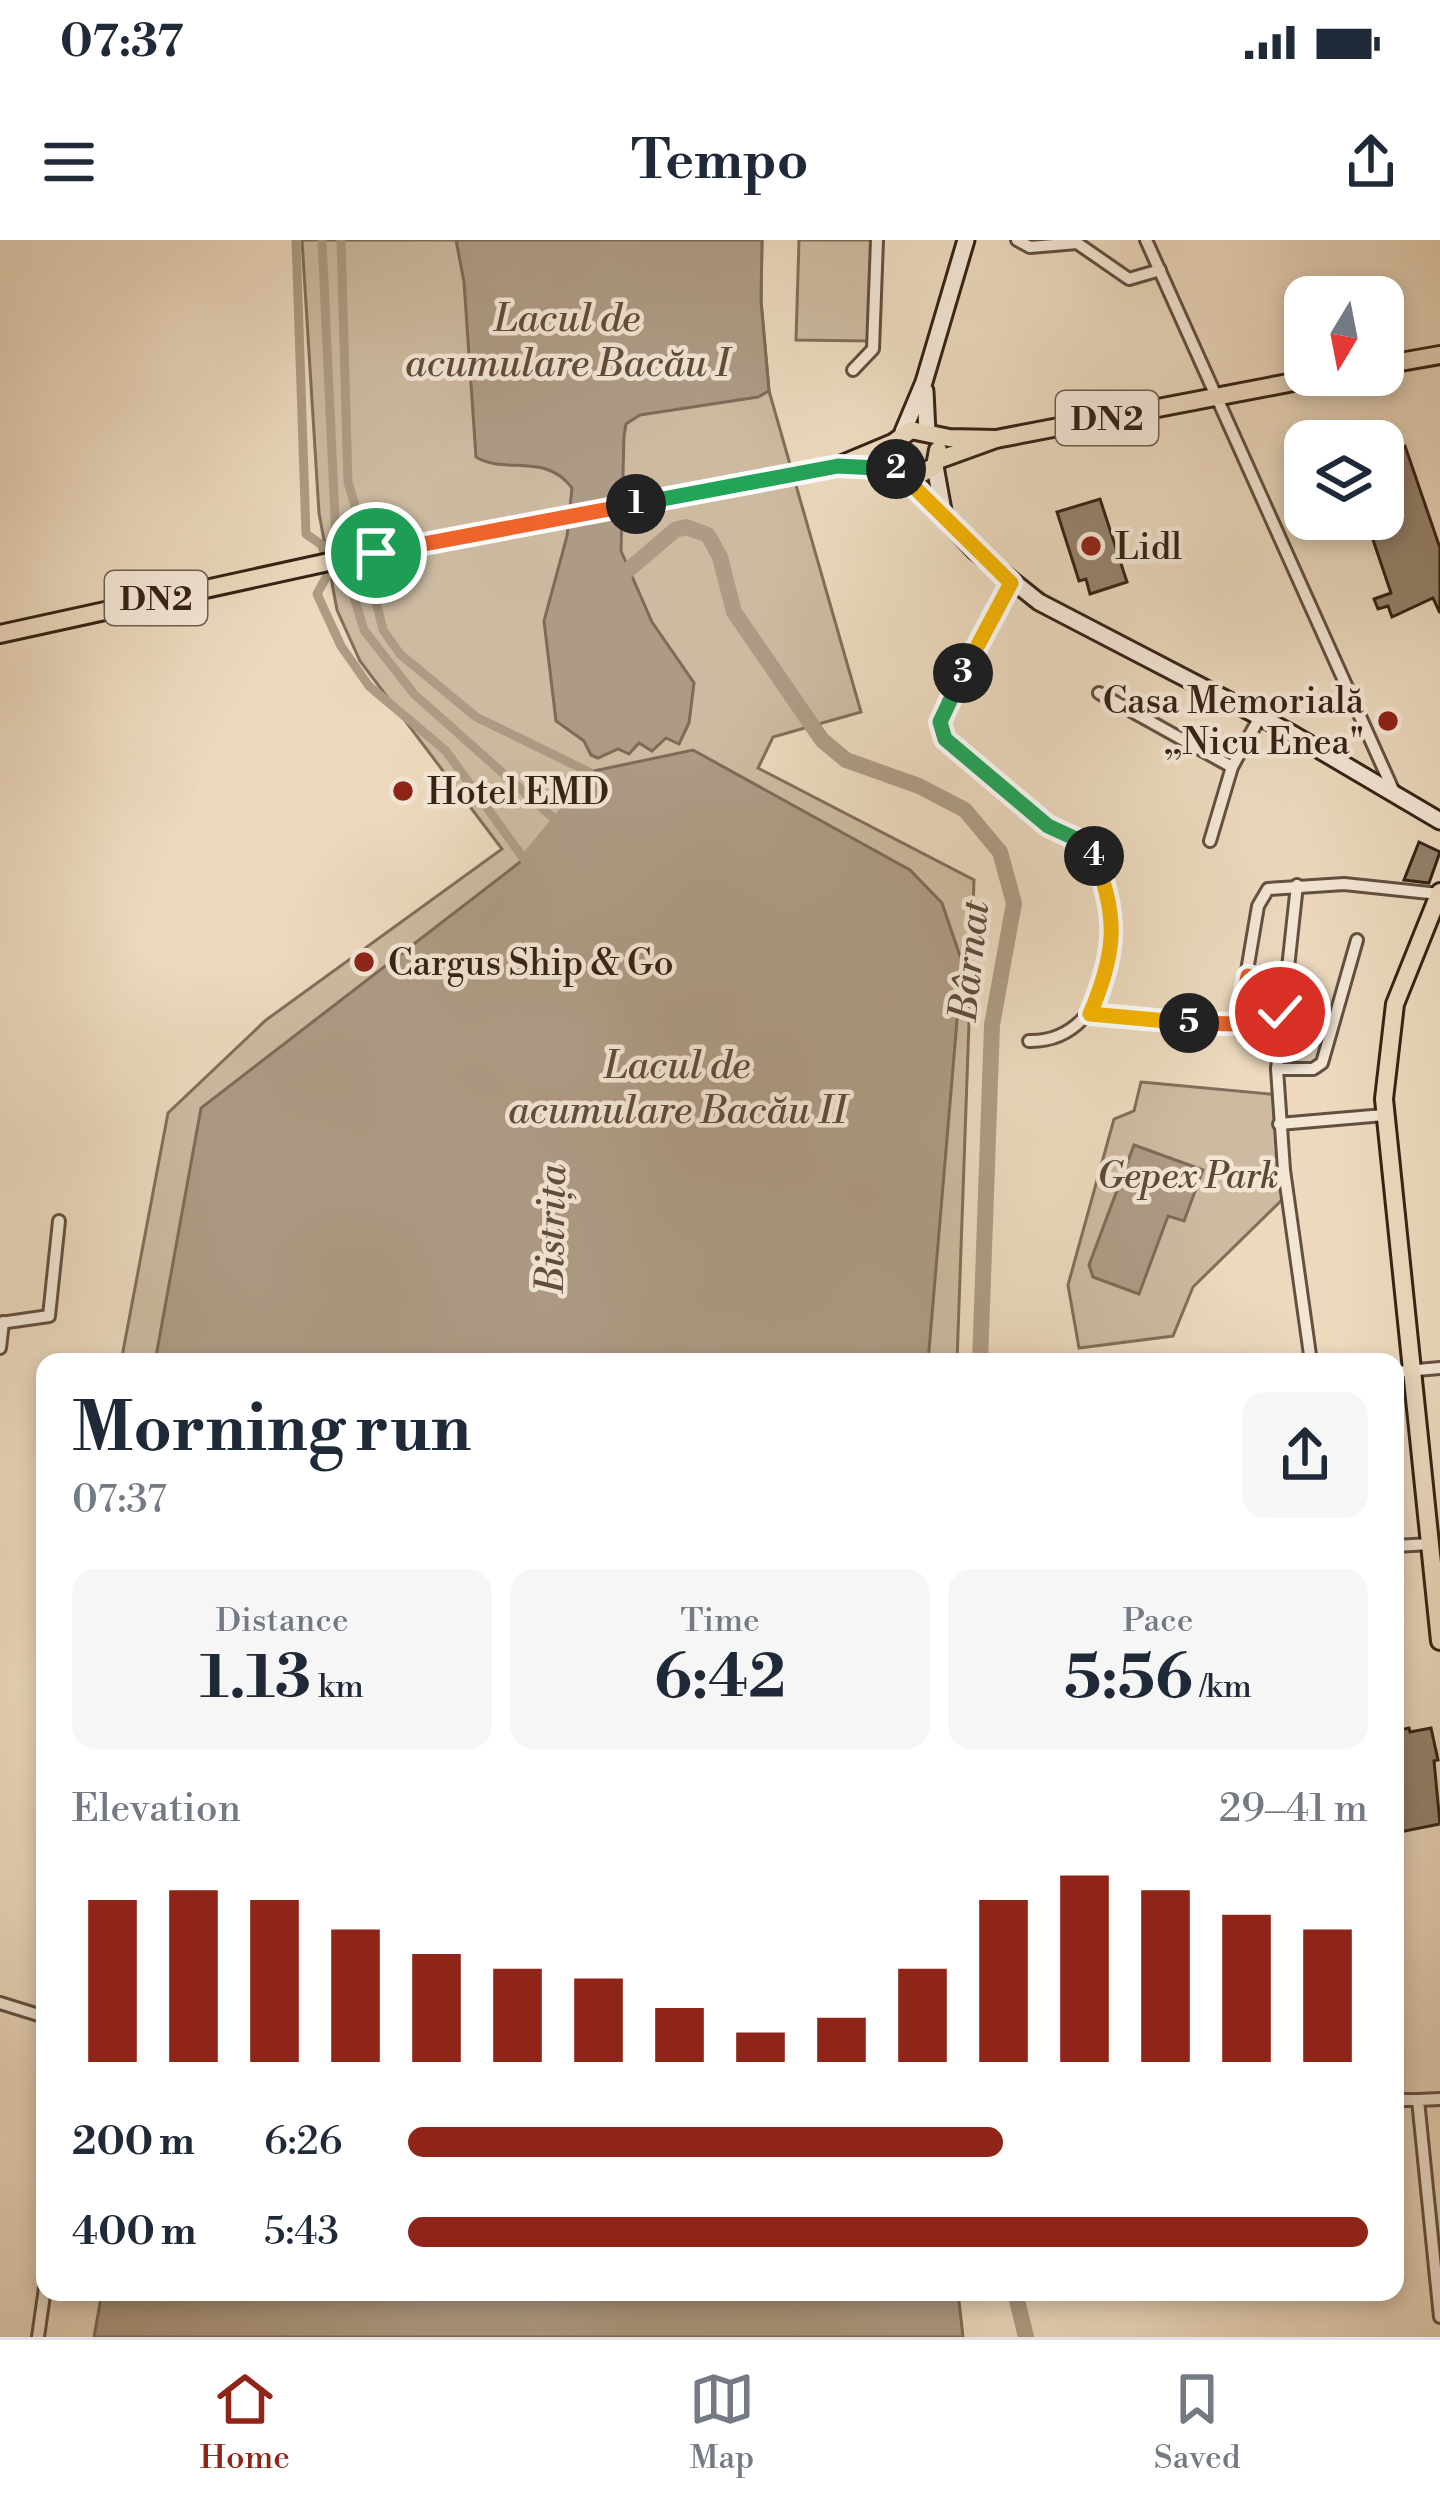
<!DOCTYPE html>
<html lang="en">
<head>
<meta charset="utf-8">
<style>
  :root { --surface:#fff; --page:#f6f6f7; --text:#1f2937; --muted:#747a83; --line:#e0e1e3; --accent:#8f2418 }
  body { margin:0; font-family:"Libre Bodoni",serif; background:var(--page); color:var(--text); height:100vh; display:flex; flex-direction:column; font-size:45px; white-space:nowrap }
  * { box-sizing:border-box; margin:0 }
  p { font-size:39px; color:var(--muted) }
  .icon { flex:none; width:66px; height:66px; fill:none; stroke:currentColor; stroke-width:2; stroke-linecap:round; stroke-linejoin:round }
  .map { position:relative; flex:1; overflow:hidden }
  .side { position:absolute; left:36px; top:1113px; width:1368px; height:948px; display:flex; flex-direction:column; background:var(--surface); border-radius:24px; box-shadow:0 6px 18px #0003 }
  .side>* { flex:none }
  .needle { width:78px; rotate:190deg }
  .buttons { position:absolute; left:1284px; top:36px; display:grid; gap:24px }
  .buttons a { display:grid; place-items:center; width:120px; height:120px; border-radius:24px; background:var(--surface); box-shadow:0 6px 18px #0003; font-size:60px }
  .pin { position:absolute; display:grid; place-items:center; width:102px; height:102px; color:#fff; margin:-51px; border:6px solid #fff; border-radius:50%; box-shadow:0 3px 12px #0007 }
  .km { position:absolute; width:60px; height:60px; margin:-30px; border-radius:50%; background:#222; color:#fff; font-size:33px; line-height:60px; text-align:center }
  .round { display:grid; place-items:center; flex:none; width:126px; height:126px; border-radius:24px; background:var(--page) }
  .summary { display:flex; align-items:center; justify-content:space-between; height:204px; padding:0 36px }
  h1 { font-size:66px; font-weight:700; line-height:90px }
  .figures { display:grid; grid-template-columns:repeat(3,1fr); gap:18px; height:204px; padding:12px 36px }
  .figures div { display:grid; align-content:center; border-radius:24px; background:var(--page); text-align:center }
  .figures b { font-size:60px; font-weight:700 }
  .figures small { font-size:33px; font-weight:400 }
  .figures p { font-size:33px }
  .chart { height:336px; padding:24px 36px }
  .chart p { display:flex; justify-content:space-between }
  .chart svg { width:100%; height:216px; margin-top:12px; stroke:var(--accent); stroke-width:6 }
  ul { padding:0 36px; list-style:none; font-size:39px }
  li { display:grid; grid-template-columns:192px 144px 1fr; align-items:center; height:90px }
  li i { height:30px; border-radius:15px; background:var(--accent) }
  .status { display:flex; justify-content:space-between; align-items:center; height:84px; padding:0 60px; background:var(--surface); direction:ltr }
  .status svg { height:33px; fill:currentColor }
  header { display:flex; justify-content:space-between; align-items:center; height:156px; padding:0 36px; background:var(--surface); font-size:54px; font-weight:700 }
  .tabs { display:flex; justify-content:space-around; align-items:center; height:168px; border-top:3px solid var(--line); background:var(--surface); font-size:33px; color:var(--muted) }
  .tabs a { display:grid; justify-items:center; gap:6px }
  .tabs .active { color:var(--accent) }
  .map>svg:first-child { display:block }
  .green { fill:#cdbaa1; stroke:#826e5c; stroke-width:3 }
  .water { fill:#ae9b85; stroke:#7e6b59; stroke-width:3 }
  .lines { fill:none; stroke-linecap:round; stroke-linejoin:round }
  .canal { stroke:#ae9b85; stroke-width:9 }
  .river { stroke:#ae9b85; stroke-width:16 }
  .building { fill:#95826d; stroke:#362316; stroke-width:3 }
  .street-casing { stroke:#645040; stroke-width:16 }
  .secondary-casing { stroke:#362316; stroke-width:21 }
  .primary-casing { stroke:#362316; stroke-width:22 }
  .street { stroke:#f3e6d5; stroke-width:10 }
  .secondary { stroke:#f3e6d5; stroke-width:15 }
  .primary { stroke:#ecd9be; stroke-width:16 }
  .split-1-casing { stroke:#fff; stroke-width:24 }
  .split-2-casing { stroke:#fff; stroke-width:24 }
  .split-3-casing { stroke:#fff; stroke-width:24 }
  .split-4-casing { stroke:#fff; stroke-width:24 }
  .split-5-casing { stroke:#fff; stroke-width:24 }
  .split-6-casing { stroke:#fff; stroke-width:24 }
  .split-1 { stroke:#f0652b; stroke-width:15 }
  .split-2 { stroke:#22a559; stroke-width:15 }
  .split-3 { stroke:#f5b400; stroke-width:15 }
  .split-4 { stroke:#22a559; stroke-width:15 }
  .split-5 { stroke:#f5b400; stroke-width:15 }
  .split-6 { stroke:#f0652b; stroke-width:15 }
  .poi-dot { fill:#8f2418; stroke:#f3e6d5; stroke-width:4.5 }
  .labels { text-anchor:middle; stroke-width:9; stroke-linejoin:round; paint-order:stroke }
  .shield { fill:#f3e6d5; stroke:#6f5e4f; stroke-width:3 }
  .shield-label { font-size:33px; font-weight:bold; fill:#362316 }
  .poi-label { font-size:36px; fill:#362316; stroke:#f3e6d5; text-anchor:start }
  .park-label { font-size:36px; font-style:italic; fill:#5c4939; stroke:#f3e6d5 }
  .water-label { font-size:39px; font-style:italic; fill:#604d3d; stroke:#f3e6d5 }
</style>
</head>
<body>
<div class="status"><b>07:37</b><svg viewBox="0 0 49 12"><path d="M0 12V9h3v3zM5 12V6h3v6zM10 12V3h3v9zM15 12V0h3v12zM26 1h20v11H26zM47 4h2v5h-2z"/></svg></div>
<header><svg class="icon" aria-label="menu" viewBox="0 0 24 24"><path d="M4 6h16M4 12h16M4 18h16"/></svg>Tempo<svg class="icon" aria-label="share" viewBox="0 0 24 24"><path d="M12 15V3M7 8l5-5 5 5M5 13v7h14v-7"/></svg></header>
<div class="map">
<svg width="1440" height="2097" viewBox="0 0 1440 2097">
  <rect width="100%" height="100%" fill="#ecd9be"/>
  <filter id="stains"><feTurbulence type="fractalNoise" baseFrequency=".00167" numOctaves="4"/><feColorMatrix values="0 0 0 0 .2 0 0 0 0 .09 0 0 0 0 .02 0 0 0 .5 -.17"/></filter>
  <radialGradient id="worn" r=".72"><stop offset=".6" stop-color="#630" stop-opacity="0"/><stop offset="1" stop-color="#630" stop-opacity=".3"/></radialGradient>
  <g class="green">
    <path d="M302 0H762L761 61 769 151 861 472 773 497 758 528 974 640 957 1122H121L168 873 266 780 502 609 360 421 337 370 319 273Z"/>
    <path d="M799 0H871L868 101 796 100Z"/>
    <path d="M1141 842 1281 855 1287 955 1193 1047 1173 1096 1079 1108 1068 1045 1114 879 1134 871Z"/>
  </g>
  <g class="water">
    <path d="M456 0H762L761 61 769 151 758 157 640 175 626 184 624 196 621 311 652 382 694 443 689 483 679 504 666 498 652 511 639 503 629 514 618 509 598 518 591 515 584 501 556 481 544 381 567 296 572 248C546 212 505 235 476 217L464 42Z"/>
    <path d="M693 510 910 630 942 663 962 722 928 1122H155L201 868 524 619 589 542V532Z"/>
    <path d="M1134 905 1203 930 1184 981 1168 976 1139 1054 1093 1037 1089 1025Z"/>
    <path d="M102 2052H958L963 2097H94Z"/>
  </g>
  <g class="lines">
    <g class="canal">
      <path d="M296 0 306 294 322 305 329 332 317 354 341 406 369 446 446 511 524 619 589 541V532L476 477 400 414 383 390 372 345 355 333 350 300 360 283 348 242 341 0"/>
      <path d="M322 0 336 299 364 390 414 454 559 583"/>
    </g>
    <g class="river">
      <path d="M613 343 675 290 686 287 708 295 720 317 734 372 822 500 846 520 919 546 965 570 1000 612 1014 663 992 785 980 1122"/>
      <path d="M1015 2052 1026 2097"/>
    </g>
  </g>
  <g class="building">
    <path d="M1405 206 1440 308V373L1433 358 1392 377 1388 366 1378 369 1374 359 1391 353 1366 279H1383V213Z"/>
    <path d="M1100 259 1127 342 1090 354 1086 339 1079 341 1057 272Z"/>
    <path d="M1419 602 1440 612 1429 643 1404 640Z"/>
    <path d="M1409 1488 1410 1492 1431 1488 1438 1520 1434 1521 1440 1584 1395 1593V1491Z"/>
  </g>
  <g class="lines">
    <g class="street-casing">
      <g id="street">
        <path d="M1017 0 1030 7 1077 3 1129 39 1160 30"/>
        <path d="M1146 0 1394 552"/>
        <path d="M853 130 873 109 877 0"/>
        <path d="M1011 343 950 458 941 490 1048 586 1085 603C1133 658 1120 803 1029 801"/>
        <path d="M1099 453 1232 527 1260 477"/>
        <path d="M1210 601 1232 527"/>
        <path d="M1297 645 1277 829 1284 930 1311 1122"/>
        <path d="M1248 736 1285 743"/>
        <path d="M1091 774 1230 787 1238 784 1258 666 1268 649 1344 644 1439 654"/>
        <path d="M1277 829H1313L1322 823 1357 700"/>
        <path d="M1279 884 1384 875"/>
        <path d="M0 1083 49 1076 59 981"/>
        <path d="M0 1108 3 1082"/>
        <path d="M1395 1132 1440 1128"/>
        <path d="M1395 1306 1430 1304"/>
        <path d="M0 1763 45 1777"/>
        <path d="M1440 1859 1418 1860 1440 2077"/>
        <path d="M1395 1860H1418"/>
        <path d="M38 2097 45 2048"/>
      </g>
    </g>
    <g class="secondary-casing">
      <g id="secondary">
        <path d="M925 151 927 192"/>
        <path d="M903 192 924 142 966 0"/>
        <path d="M935 226 944 276"/>
        <path d="M903 233 974 310 1039 362 1289 492 1440 581"/>
      </g>
    </g>
    <g class="primary-casing">
      <g id="primary">
        <path d="M1383 125 1440 115"/>
        <path d="M938 220 996 199 1330 135"/>
        <path d="M845 226 898 229 917 236 935 226 938 210"/>
        <path d="M0 394 356 316 838 226 893 203 911 190 949 198 996 199"/>
        <path d="M1440 652 1395 764 1384 859 1440 1401"/>
      </g>
    </g>
    <use href="#street" class="street"/>
    <use href="#secondary" class="secondary"/>
    <use href="#primary" class="primary"/>
  </g>
  <g class="lines">
    <g class="split-1-casing">
      <path id="split-1" d="M376 313 636 264"/>
    </g>
    <g class="split-2-casing">
      <path id="split-2" d="M636 264 838 226 896 229"/>
    </g>
    <g class="split-3-casing">
      <path id="split-3" d="M896 229 1011 343 963 433"/>
    </g>
    <g class="split-4-casing">
      <path id="split-4" d="M963 433 940 482 945 499 1048 586 1085 603 1094 616"/>
    </g>
    <g class="split-5-casing">
      <path id="split-5" d="M1094 616C1119 677 1116 713 1090 774L1189 783"/>
    </g>
    <g class="split-6-casing">
      <path id="split-6" d="M1189 783 1238 784 1248 736 1285 743 1280 772"/>
    </g>
    <use href="#split-1" class="split-1"/>
    <use href="#split-2" class="split-2"/>
    <use href="#split-3" class="split-3"/>
    <use href="#split-4" class="split-4"/>
    <use href="#split-5" class="split-5"/>
    <use href="#split-6" class="split-6"/>
  </g>
  <g class="poi-dot">
    <circle cx="1091" cy="306" r="12"/>
    <circle cx="1388" cy="481" r="12"/>
    <circle cx="403" cy="551" r="12"/>
    <circle cx="364" cy="722" r="12"/>
  </g>
  <g class="labels">
    <g class="shield">
      <rect x="1056" y="151" width="102" height="54" rx="9"/>
      <rect x="105" y="331" width="102" height="54" rx="9"/>
    </g>
    <g class="shield-label">
      <text x="1107" y="190">DN2</text>
      <text x="156" y="370">DN2</text>
    </g>
    <g class="poi-label">
      <text x="1115" y="319">Lidl</text>
      <text x="1364" y="473" text-anchor="end">Casa Memorială<tspan x="1364" dy="41">„Nicu Enea"</tspan></text>
      <text x="427" y="564">Hotel EMD</text>
      <text x="388" y="735">Cargus Ship &amp; Go</text>
    </g>
    <g class="park-label">
      <text x="1188" y="948">Gepex Park</text>
    </g>
    <g class="water-label">
      <text x="567" y="91">Lacul de<tspan x="567" dy="45">acumulare Bacău I</tspan></text>
      <text transform="translate(968 721) rotate(-84)" y="14">Bârnat</text>
      <text x="677" y="838">Lacul de<tspan x="677" dy="45">acumulare Bacău II</tspan></text>
      <text transform="translate(550 989) rotate(-89)" y="14">Bistrița</text>
    </g>
  </g>
  <rect width="100%" height="100%" filter="url(#stains)"/>
  <rect width="100%" height="100%" fill="url(#worn)"/>
</svg>
<div class="buttons">
<a><svg class="needle" viewBox="-14 -14 28 28"><path d="M0-13l5 13h-10z" fill="#e53935"/><path d="M0 13l5-13h-10z" fill="#747a83"/></svg></a>
<a><svg class="icon" aria-label="layers" viewBox="0 0 24 24"><path d="M12 4l9 5-9 5-9-5zM3 14l9 5 9-5"/></svg></a>
</div>
<div class="pin" style="left:376px;top:313px;background:#1e9e55"><svg class="icon" aria-label="arrive" viewBox="0 0 24 24"><path d="M6 21V4h12l-3 4 3 4H6"/></svg></div>
<div class="pin" style="left:1280px;top:772px;background:#d93025"><svg class="icon" aria-label="check" viewBox="0 0 24 24"><path d="M5 12l5 5 9-10"/></svg></div>
<b class="km" style="left:636px;top:264px">1</b>
<b class="km" style="left:896px;top:229px">2</b>
<b class="km" style="left:963px;top:433px">3</b>
<b class="km" style="left:1094px;top:616px">4</b>
<b class="km" style="left:1189px;top:783px">5</b>
<section class="side">
<div class="summary"><div><h1>Morning run</h1><p>07:37</p></div><a class="round"><svg class="icon" aria-label="share" viewBox="0 0 24 24"><path d="M12 15V3M7 8l5-5 5 5M5 13v7h14v-7"/></svg></a></div>
<div class="figures">
<div><p>Distance</p><b>1.13<small> km</small></b></div>
<div><p>Time</p><b>6:42</b></div>
<div><p>Pace</p><b>5:56<small> /km</small></b></div>
</div>
<div class="chart"><p><span>Elevation</span>29–41 m</p>
<svg viewBox="0 0 160 44" preserveAspectRatio="none"><path d="M5 44V11M15 44V9M25 44V11M35 44V17M45 44V22M55 44V25M65 44V27M75 44V33M85 44V38M95 44V35M105 44V25M115 44V11M125 44V6M135 44V9M145 44V14M155 44V17"/></svg>
</div>
<ul>
<li><b>200 m</b>6:26<i style="width:62%"></i></li>
<li><b>400 m</b>5:43<i style="width:100%"></i></li>
</ul>
</section>
</div>
<nav class="tabs">
<a class="active"><svg class="icon" aria-label="home" viewBox="0 0 24 24"><path d="M3 11l9-7 9 7M6 9v11h12V9"/></svg>Home</a>
<a><svg class="icon" aria-label="map" viewBox="0 0 24 24"><path d="M3 6l6-2 6 2 6-2v14l-6 2-6-2-6 2zM9 4v14M15 6v14"/></svg>Map</a>
<a><svg class="icon" aria-label="saved" viewBox="0 0 24 24"><path d="M7 4h10v16l-5-4-5 4z"/></svg>Saved</a>
</nav>
</body>
</html>
